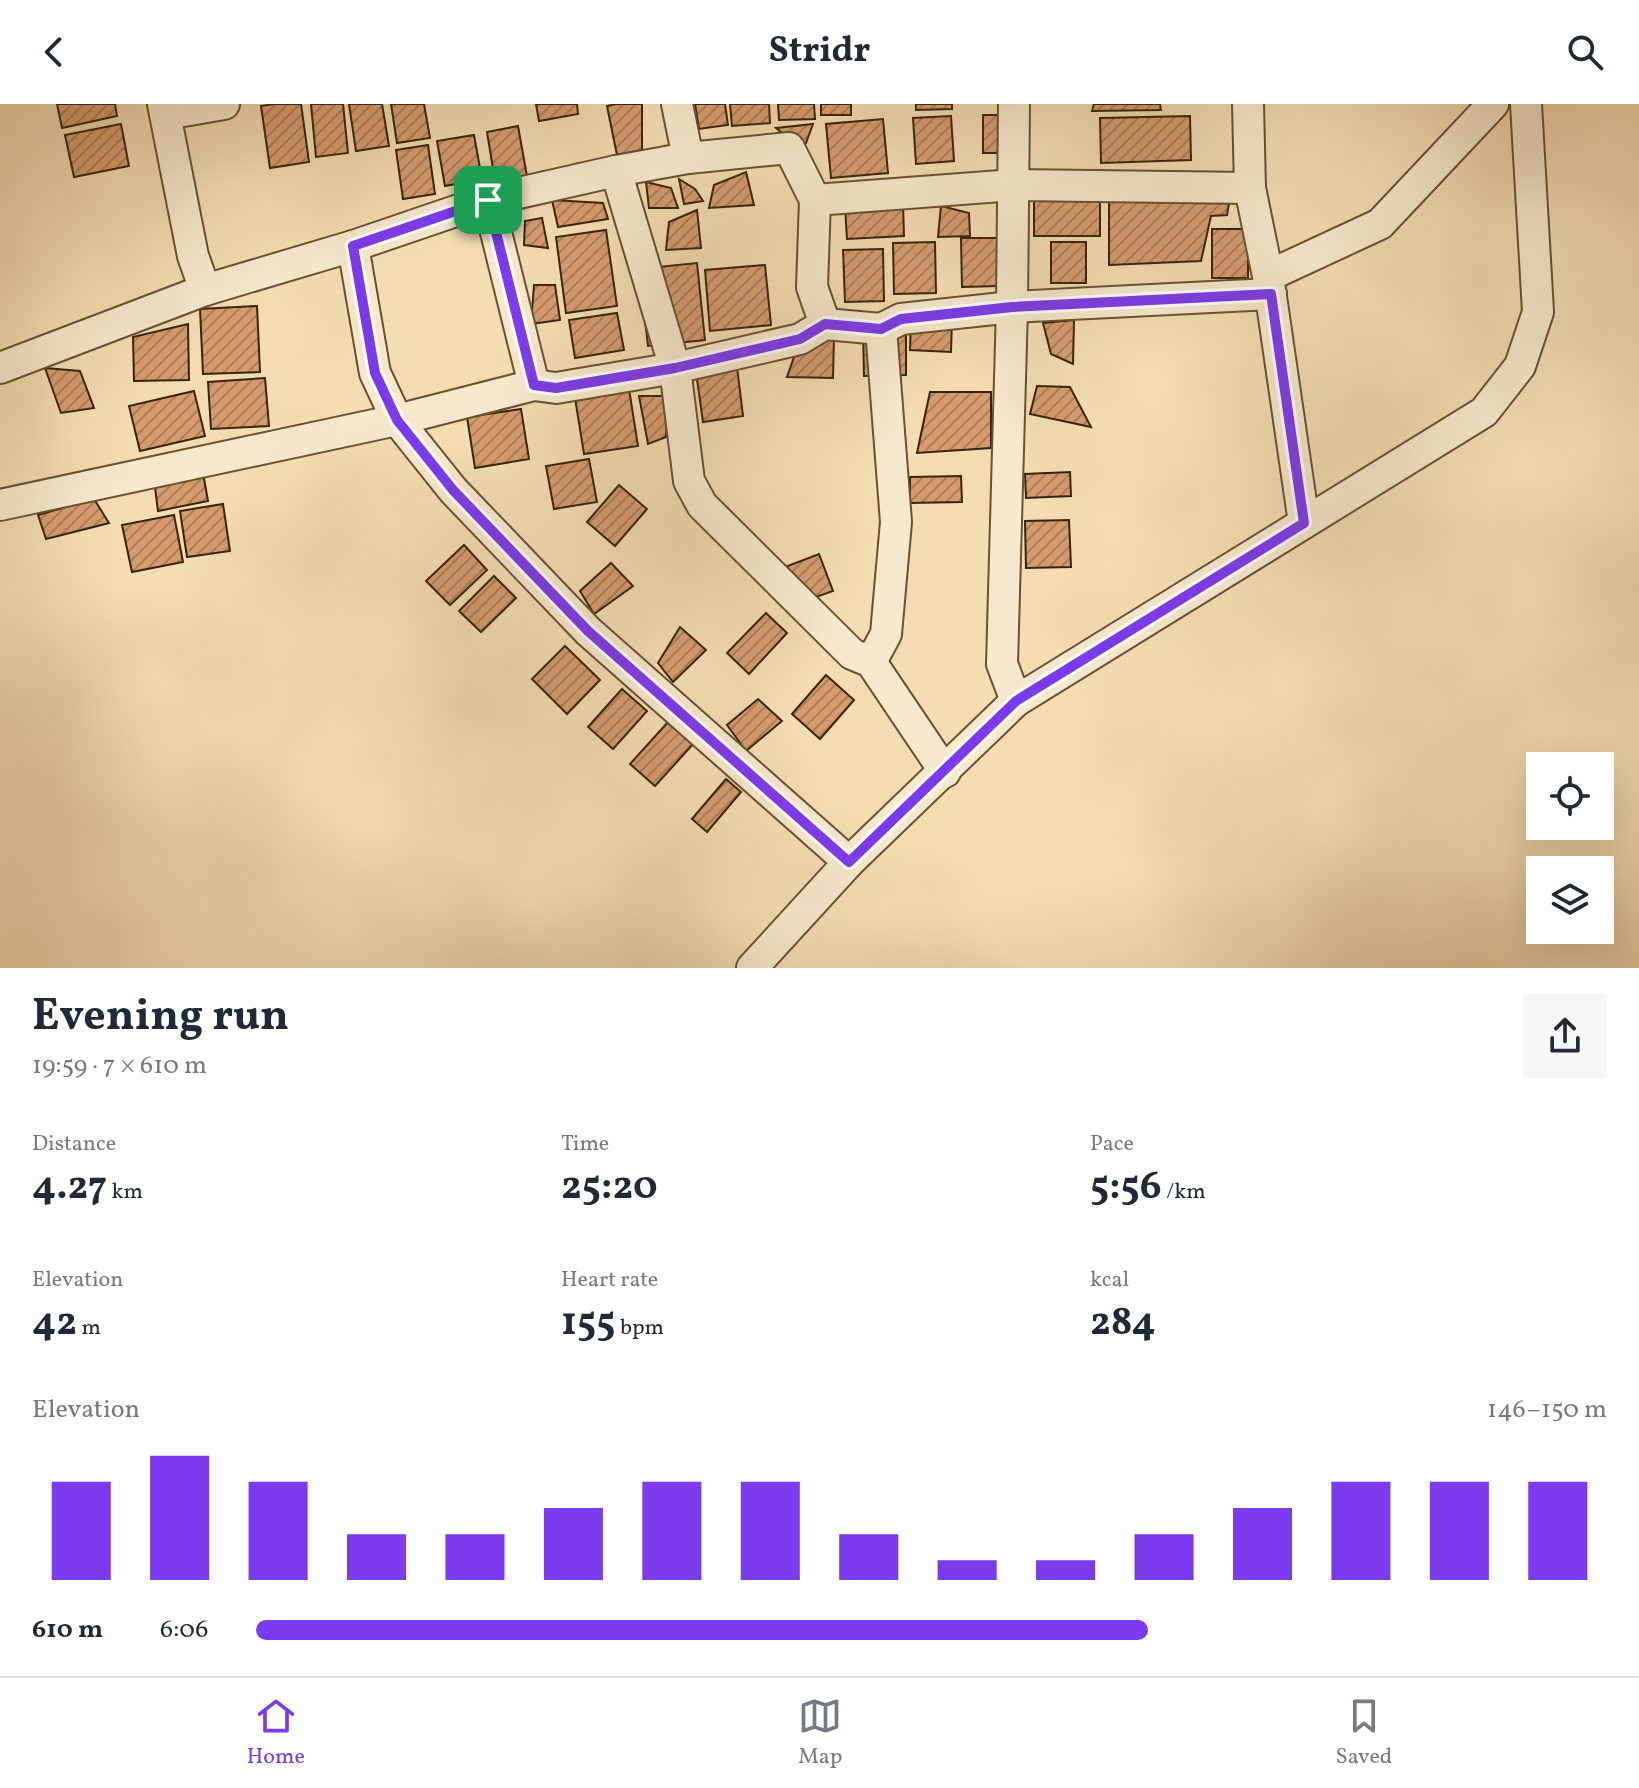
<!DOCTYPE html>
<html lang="en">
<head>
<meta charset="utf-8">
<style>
  :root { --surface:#fff; --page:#f6f6f7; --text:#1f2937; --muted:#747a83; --line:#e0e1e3; --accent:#7c3aed }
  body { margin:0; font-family:Vollkorn,serif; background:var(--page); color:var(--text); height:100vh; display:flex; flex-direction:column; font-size:30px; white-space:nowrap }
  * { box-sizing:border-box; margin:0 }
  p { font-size:26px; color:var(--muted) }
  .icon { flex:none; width:44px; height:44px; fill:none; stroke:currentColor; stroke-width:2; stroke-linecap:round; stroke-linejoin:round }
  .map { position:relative; height:864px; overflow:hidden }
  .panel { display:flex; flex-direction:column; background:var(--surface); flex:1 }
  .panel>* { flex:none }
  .controls { position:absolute; left:1526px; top:648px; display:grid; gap:16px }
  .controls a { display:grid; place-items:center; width:88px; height:88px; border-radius:0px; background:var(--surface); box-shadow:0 8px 32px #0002; font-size:40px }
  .pin { position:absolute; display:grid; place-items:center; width:68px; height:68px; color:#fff; margin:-34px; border-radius:16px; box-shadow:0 4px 12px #0006 }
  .round { display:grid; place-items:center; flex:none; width:84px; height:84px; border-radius:0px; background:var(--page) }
  .overview { display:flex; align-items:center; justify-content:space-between; height:136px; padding:0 32px }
  h1 { font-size:44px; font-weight:700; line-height:60px }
  .stats { display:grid; grid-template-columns:repeat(3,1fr); gap:12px; height:136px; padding:8px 32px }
  .stats div { display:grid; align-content:center }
  .stats b { font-size:40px; font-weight:700 }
  .stats small { font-size:22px; font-weight:400 }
  .stats p { font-size:22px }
  .chart { height:224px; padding:16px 32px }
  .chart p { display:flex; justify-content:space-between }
  .chart svg { width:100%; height:144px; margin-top:8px; stroke:var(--accent); stroke-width:6 }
  ul { padding:0 32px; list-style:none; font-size:26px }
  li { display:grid; grid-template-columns:128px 96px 1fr; align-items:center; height:60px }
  li i { height:20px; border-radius:10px; background:var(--accent) }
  header { display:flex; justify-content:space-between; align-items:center; height:104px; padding:0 32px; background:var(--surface); font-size:36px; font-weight:700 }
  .tabs { display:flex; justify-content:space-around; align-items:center; height:112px; border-top:2px solid var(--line); background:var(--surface); font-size:22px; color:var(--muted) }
  .tabs a { display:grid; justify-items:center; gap:4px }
  .tabs .selected { color:var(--accent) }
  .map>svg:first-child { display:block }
  .building { fill:url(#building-hatch); stroke:#382408; stroke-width:2 }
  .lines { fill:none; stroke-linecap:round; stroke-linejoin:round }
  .minor-casing { stroke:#675232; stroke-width:34 }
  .minor { stroke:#f7e8cd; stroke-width:30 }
  .route-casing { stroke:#fff; stroke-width:16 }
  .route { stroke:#7c3aed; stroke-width:10 }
</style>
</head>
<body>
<header><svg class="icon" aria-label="back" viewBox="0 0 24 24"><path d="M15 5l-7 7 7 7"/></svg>Stridr<svg class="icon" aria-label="search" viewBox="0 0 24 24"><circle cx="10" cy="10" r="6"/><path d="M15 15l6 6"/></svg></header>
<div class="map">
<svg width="1639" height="864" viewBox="0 0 1639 864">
  <defs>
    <pattern id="building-hatch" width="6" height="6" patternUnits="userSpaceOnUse" patternTransform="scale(2)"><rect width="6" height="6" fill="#d59b6f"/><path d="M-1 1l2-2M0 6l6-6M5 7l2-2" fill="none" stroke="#ae7e59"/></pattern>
  </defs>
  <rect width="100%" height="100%" fill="#f3dcb2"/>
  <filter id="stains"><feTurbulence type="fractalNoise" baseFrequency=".0025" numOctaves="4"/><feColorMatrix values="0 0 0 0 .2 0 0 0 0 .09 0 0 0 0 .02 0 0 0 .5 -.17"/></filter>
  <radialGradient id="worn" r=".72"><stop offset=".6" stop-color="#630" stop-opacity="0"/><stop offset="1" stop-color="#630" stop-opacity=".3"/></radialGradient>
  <g class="building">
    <path d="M57 0H115L117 12 62 24Z"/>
    <path d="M274 0H301L309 58 270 64 261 2Z"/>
    <path d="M311 0H343L348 49 316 53Z"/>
    <path d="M349 0H382L389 42 356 47Z"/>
    <path d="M391 0H424L430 34 397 39Z"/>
    <path d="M536 0H577L578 10 539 17Z"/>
    <path d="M616 0H642V46L617 51 607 2Z"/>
    <path d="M695 0H725L728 21 699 25Z"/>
    <path d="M730 0H769L770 19 732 22Z"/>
    <path d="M778 0H814L815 15 779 16Z"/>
    <rect x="821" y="0" width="30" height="11"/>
    <path d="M916 0H952V5L916 6Z"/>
    <path d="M1094 0H1160L1161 6 1092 7Z"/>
    <rect x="983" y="11" width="35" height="38"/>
    <path d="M951 12 954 57 916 60 913 14Z"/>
    <path d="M1190 12 1191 56 1101 59 1100 14Z"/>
    <path d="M883 15 888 69 831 74 826 20Z"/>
    <path d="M121 20 129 62 74 73 65 31Z"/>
    <path d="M813 20 806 39H794L776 24Z"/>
    <path d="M518 22 528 78 496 83 487 28Z"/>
    <path d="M474 31 482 75 445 82 437 37Z"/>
    <path d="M428 41 435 90 403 95 396 46Z"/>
    <path d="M746 68 754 101 709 104 714 81Z"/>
    <path d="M679 75 695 85 703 97 684 100Z"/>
    <path d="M646 78 671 84 678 104H649Z"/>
    <path d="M1109 88 1230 93 1227 111 1211 112 1201 157 1109 161Z"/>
    <path d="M1034 93 1100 96V132H1034Z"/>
    <path d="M552 96 603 99 608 115 558 123Z"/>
    <path d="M903 99 904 132 847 135 845 102Z"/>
    <path d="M941 102 969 109 970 132 938 133Z"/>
    <path d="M697 106 701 144 666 146 669 118Z"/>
    <path d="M542 114 548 144 524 141 525 117Z"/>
    <rect x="1212" y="125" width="36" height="49"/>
    <path d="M606 126 617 202 566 209 556 133Z"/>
    <path d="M961 134H998L999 182 962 183Z"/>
    <path d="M935 138 936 189 894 190 893 139Z"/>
    <rect x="1051" y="138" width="35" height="41"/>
    <path d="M883 145 884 197 845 198 843 146Z"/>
    <path d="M697 159 705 236 648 242 639 165Z"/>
    <path d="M765 161 771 221 710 227 705 166Z"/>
    <path d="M534 181H555L560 216 531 220Z"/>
    <path d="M257 202 260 268 203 270 200 205Z"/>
    <path d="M617 209 624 246 575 254 569 216Z"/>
    <path d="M911 213 952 214 951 248 910 246Z"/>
    <path d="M1074 216 1073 260 1051 250 1043 219Z"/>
    <path d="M188 220 189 276 134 277 133 233Z"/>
    <path d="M863 228H906V271L864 272Z"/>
    <path d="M834 231 833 274 787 273 794 253Z"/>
    <path d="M737 263 743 312 703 318 696 268Z"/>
    <path d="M45 264 80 267 94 304 61 309Z"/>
    <path d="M265 274 269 322 211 325 208 278Z"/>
    <path d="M1037 282 1070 283 1091 323 1030 310Z"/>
    <path d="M629 285 638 342 584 350 575 294Z"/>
    <path d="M194 287 205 332 140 347 129 302Z"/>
    <path d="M930 288H991V344L917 349Z"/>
    <path d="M639 292H668L666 333 648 340Z"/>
    <path d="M521 305 529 355 475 364 467 313Z"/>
    <path d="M589 355 597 398 554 405 546 362Z"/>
    <path d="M1070 368 1071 392 1026 394 1025 370Z"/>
    <path d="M203 369 208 397 158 407 154 376Z"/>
    <path d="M961 372 962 398 910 399V373Z"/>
    <path d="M619 381 647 405 615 442 587 418Z"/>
    <path d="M94 395 109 419 46 435 38 411Z"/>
    <path d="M223 400 230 447 187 453 180 407Z"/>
    <path d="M174 411 183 458 132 468 122 421Z"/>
    <path d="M1069 416 1071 463 1026 464 1025 417Z"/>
    <path d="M464 441 487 466 450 501 426 477Z"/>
    <path d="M819 450 833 487 791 502 777 466Z"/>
    <path d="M611 459 633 482 594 510 580 487Z"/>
    <path d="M494 472 516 494 481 528 459 507Z"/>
    <path d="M766 509 787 529 749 570 727 549Z"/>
    <path d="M680 523 706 546 673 578 658 559Z"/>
    <path d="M565 542 600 576 567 610 532 575Z"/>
    <path d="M826 571 854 596 820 635 792 610Z"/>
    <path d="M622 585 647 607 613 645 588 623Z"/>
    <path d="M758 595 782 617 746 647 727 621Z"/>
    <path d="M669 617 694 639 655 682 630 660Z"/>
    <path d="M726 675 741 688 707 728 692 715Z"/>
  </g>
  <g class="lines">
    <g class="minor-casing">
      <g id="minor">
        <path d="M163 0 193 152 205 186"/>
        <path d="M677 0 688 54"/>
        <path d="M1014 0 1012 203 1002 560 1016 597"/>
        <path d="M166 10 224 0"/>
        <path d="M616 67 688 54 789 44 815 96"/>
        <path d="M1250 84 1268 172"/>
        <path d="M488 96 534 281"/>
        <path d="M353 142 375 269 397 316 453 386 588 527 849 758"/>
        <path d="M825 220 812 183 815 96 1014 81 1250 84 1248 0"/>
        <path d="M0 264 205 186 353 142 488 96 616 67 675 264 689 377 702 401 852 550 871 558 945 668"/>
        <path d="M0 401 397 316 534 281 556 284 675 264 800 235 825 220 881 225 901 215 1012 203 1271 190"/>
        <path d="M1304 419 1268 172 1380 120 1493 0"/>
        <path d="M871 558 886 530 896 418 881 225"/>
        <path d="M752 864 849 758 1016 597 1484 308 1520 262 1538 208 1526 0"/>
      </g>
    </g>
    <use href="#minor" class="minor"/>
  </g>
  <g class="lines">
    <g class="route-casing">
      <path id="route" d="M488 96 534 281 556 284 675 264 800 235 825 220 881 225 901 215 1012 203 1271 190 1304 419 1016 597 849 758 588 527 453 386 397 316 375 269 353 142Z"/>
    </g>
    <use href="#route" class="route"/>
  </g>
  <rect width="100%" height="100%" filter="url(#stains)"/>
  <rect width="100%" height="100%" fill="url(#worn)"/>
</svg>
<div class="controls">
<a><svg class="icon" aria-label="locate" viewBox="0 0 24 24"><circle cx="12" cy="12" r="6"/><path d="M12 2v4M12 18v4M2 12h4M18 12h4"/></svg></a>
<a><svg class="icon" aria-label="layers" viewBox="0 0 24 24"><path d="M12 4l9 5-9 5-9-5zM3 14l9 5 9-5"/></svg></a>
</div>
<div class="pin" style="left:488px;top:96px;background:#1e9e55"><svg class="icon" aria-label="arrive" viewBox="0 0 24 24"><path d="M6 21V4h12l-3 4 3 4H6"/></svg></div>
</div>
<section class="panel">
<div class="overview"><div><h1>Evening run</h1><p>19:59 · 7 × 610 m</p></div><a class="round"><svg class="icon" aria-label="share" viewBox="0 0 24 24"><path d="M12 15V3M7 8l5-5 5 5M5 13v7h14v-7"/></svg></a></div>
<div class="stats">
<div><p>Distance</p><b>4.27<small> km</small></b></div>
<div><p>Time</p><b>25:20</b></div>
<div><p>Pace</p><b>5:56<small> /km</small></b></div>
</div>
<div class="stats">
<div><p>Elevation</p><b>42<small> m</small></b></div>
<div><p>Heart rate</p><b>155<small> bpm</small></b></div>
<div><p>kcal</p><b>284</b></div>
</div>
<div class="chart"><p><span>Elevation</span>146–150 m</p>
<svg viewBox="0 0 160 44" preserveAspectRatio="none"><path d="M5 44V14M15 44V6M25 44V14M35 44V30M45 44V30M55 44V22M65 44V14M75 44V14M85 44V30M95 44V38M105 44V38M115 44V30M125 44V22M135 44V14M145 44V14M155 44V14"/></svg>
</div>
<ul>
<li><b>610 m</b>6:06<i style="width:66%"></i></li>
</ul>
</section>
<nav class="tabs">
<a class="selected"><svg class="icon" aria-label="home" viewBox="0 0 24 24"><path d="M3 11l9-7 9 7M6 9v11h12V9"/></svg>Home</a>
<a><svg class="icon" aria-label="map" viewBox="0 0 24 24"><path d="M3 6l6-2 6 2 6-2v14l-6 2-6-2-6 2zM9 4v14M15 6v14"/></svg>Map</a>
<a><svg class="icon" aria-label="saved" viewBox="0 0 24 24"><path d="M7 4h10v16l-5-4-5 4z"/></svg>Saved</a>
</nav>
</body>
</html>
